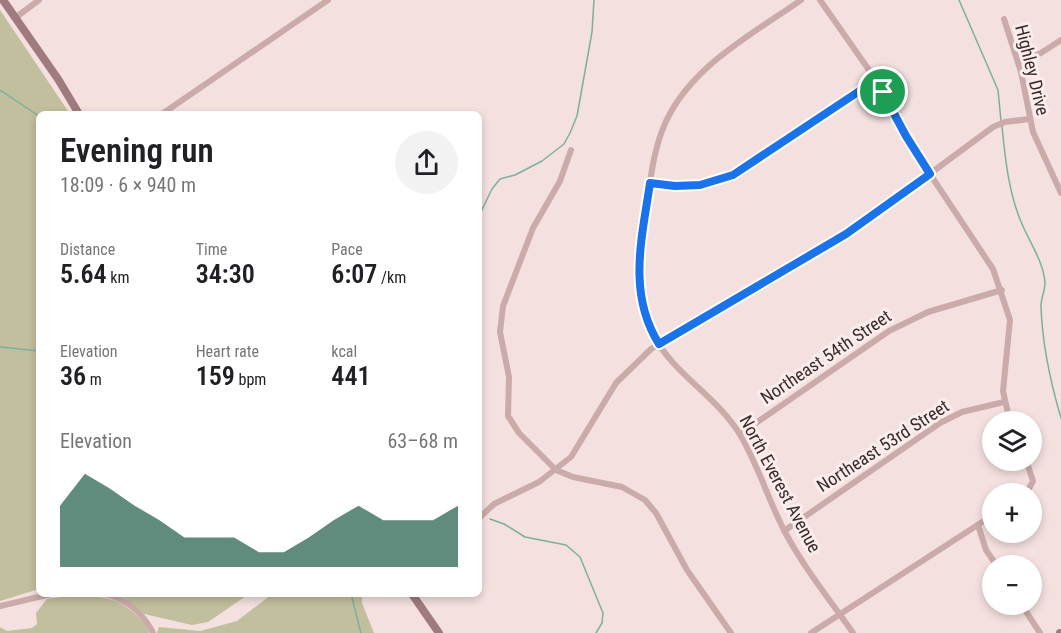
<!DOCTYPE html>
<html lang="en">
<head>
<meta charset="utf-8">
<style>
  :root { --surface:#fff; --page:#f2f2f2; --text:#202124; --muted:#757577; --accent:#1f5b45 }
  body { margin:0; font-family:"Roboto Condensed",sans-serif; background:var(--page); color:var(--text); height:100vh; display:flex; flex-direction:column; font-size:22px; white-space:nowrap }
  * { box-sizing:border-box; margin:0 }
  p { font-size:20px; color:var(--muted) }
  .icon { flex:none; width:33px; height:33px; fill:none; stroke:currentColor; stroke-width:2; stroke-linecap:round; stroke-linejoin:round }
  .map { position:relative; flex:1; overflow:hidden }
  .details { position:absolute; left:36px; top:111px; width:446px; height:486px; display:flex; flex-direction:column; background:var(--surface); border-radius:9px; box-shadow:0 3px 9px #0003 }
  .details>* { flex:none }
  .controls { position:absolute; left:982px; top:411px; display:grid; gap:12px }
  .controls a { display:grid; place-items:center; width:60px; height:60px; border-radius:50%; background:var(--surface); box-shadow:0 3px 9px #0003; font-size:30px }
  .pin { position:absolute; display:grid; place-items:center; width:51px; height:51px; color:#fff; margin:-26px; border:3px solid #fff; border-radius:50%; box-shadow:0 2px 6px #0007 }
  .round { display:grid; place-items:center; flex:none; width:63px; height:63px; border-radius:32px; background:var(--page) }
  .overview { display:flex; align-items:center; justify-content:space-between; height:102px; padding:0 24px }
  h1 { font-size:33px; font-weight:600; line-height:45px }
  .stats { display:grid; grid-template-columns:repeat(3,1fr); gap:9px; height:102px; padding:6px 24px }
  .stats div { display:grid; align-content:center }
  .stats b { font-size:26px; font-weight:600 }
  .stats small { font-size:16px; font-weight:400 }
  .stats p { font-size:16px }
  .chart { height:168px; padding:12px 24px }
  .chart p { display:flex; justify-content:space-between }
  .chart svg { width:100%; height:108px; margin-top:6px; fill:var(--accent); opacity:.7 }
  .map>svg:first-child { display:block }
  .green { fill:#c2bf9e }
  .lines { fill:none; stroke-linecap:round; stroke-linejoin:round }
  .stream { stroke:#7db09c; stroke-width:1.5 }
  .street { stroke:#cbabaa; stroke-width:6 }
  .secondary { stroke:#9f7b7e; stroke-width:8 }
  .route-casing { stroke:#fff; stroke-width:12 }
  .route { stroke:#1a73e8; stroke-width:8 }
  .labels { text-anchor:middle; stroke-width:6; stroke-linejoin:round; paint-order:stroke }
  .street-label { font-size:18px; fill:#392a2b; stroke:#faedeb }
</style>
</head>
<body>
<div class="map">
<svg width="1061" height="633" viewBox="0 0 1061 633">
  <rect width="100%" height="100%" fill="#f3e0df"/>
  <g class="green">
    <path d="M0 10 70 114H39V589L0 601Z"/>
    <path d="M120 594H249L208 622 192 625 144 614Z"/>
    <path d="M272 594H362V603L374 633H157L159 627 200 631 237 621Z"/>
    <path d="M75 595C103 597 117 596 138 617 143 622 147 626 149 633H0V627L7 631 32 628 37 624 36 613 47 599Z"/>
  </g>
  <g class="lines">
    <g class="stream">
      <path d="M959 0 998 90 1001 121"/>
      <path d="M0 90 39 116"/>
      <path d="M1002 126C1005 158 1009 195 1022 224 1030 243 1044 263 1045 283 1045 291 1041 298 1041 306 1042 341 1051 384 1061 418"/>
      <path d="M478 218 492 189 500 179 515 175 542 161 564 144 570 133 577 116 592 32 594 0"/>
      <path d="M0 347 39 351"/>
      <path d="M478 507 479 508"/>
      <path d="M490 519 504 524 525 537 566 545 580 557 603 613 602 623 596 633"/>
      <path d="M351 594 361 633"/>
    </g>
    <g class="street">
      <path d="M801 0C750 36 685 69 662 131 651 160 649 194 644 224 638 263 634 299 653 335 674 374 716 396 739 433 758 464 768 500 785 532 804 568 830 600 853 633"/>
      <path d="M820 0 876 80 914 150 993 269 1010 320 1003 391 1010 422"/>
      <path d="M15 18 39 0"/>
      <path d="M1004 19 1021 72 1033 132 1061 193"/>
      <path d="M1018 62 1041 53 1061 40"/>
      <path d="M162 114 328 0"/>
      <path d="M571 150 560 181 533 228 503 306 500 332 509 377 508 416 519 433 556 470 573 477 622 487 645 500 656 513 687 570 731 633"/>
      <path d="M650 182 675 186 700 185 733 175 876 80"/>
      <path d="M740 434 889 331 928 312 1002 290"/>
      <path d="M1026 494 1033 481 1026 460"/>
      <path d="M478 519 494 504 539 482 571 457 616 383 651 349 862 224 993 127 1005 122 1029 119"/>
      <path d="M978 525 986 550 997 566"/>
      <path d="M784 531 940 423 962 412 1004 402"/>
      <path d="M106 594C126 599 144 614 153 633"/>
      <path d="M1021 604 1040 633"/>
      <path d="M0 606 51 594"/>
      <path d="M811 633 993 515"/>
    </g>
    <g class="secondary">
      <path d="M3 0 58 79 79 114"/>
      <path d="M412 594 439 633"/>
      <path d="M1060 633H1061"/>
    </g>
  </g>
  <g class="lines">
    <g class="route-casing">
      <path id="route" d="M876 80 906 136 930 174 846 234 659 344C627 293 642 238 650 183L675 186 700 185 733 175Z"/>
    </g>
    <use href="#route" class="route"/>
  </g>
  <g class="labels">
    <g class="street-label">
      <text transform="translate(1032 70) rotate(76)" y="6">Highley Drive</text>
      <text transform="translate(826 357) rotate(-34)" y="6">Northeast 54th Street</text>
      <text transform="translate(883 446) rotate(-33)" y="6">Northeast 53rd Street</text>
      <text transform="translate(780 484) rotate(62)" y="6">North Everest Avenue</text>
    </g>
  </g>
</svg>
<div class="controls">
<a><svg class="icon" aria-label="layers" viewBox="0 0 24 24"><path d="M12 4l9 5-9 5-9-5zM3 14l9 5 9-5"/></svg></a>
<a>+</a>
<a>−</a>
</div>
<div class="pin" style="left:883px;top:92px;background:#1e9e55"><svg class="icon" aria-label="arrive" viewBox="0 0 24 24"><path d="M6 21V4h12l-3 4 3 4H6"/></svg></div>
<section class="details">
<div class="overview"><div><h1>Evening run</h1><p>18:09 · 6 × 940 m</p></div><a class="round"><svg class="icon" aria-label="share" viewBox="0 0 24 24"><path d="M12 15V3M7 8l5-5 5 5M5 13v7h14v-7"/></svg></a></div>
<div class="stats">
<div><p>Distance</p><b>5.64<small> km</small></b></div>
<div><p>Time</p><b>34:30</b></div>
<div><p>Pace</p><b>6:07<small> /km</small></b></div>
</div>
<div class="stats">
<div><p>Elevation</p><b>36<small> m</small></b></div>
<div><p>Heart rate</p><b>159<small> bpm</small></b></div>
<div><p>kcal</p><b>441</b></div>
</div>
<div class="chart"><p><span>Elevation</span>63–68 m</p>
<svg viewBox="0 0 160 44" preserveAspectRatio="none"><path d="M0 44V19L10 6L20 12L30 19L40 25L50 32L60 32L70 32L80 38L90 38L100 32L110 25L120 19L130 25L140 25L150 25L160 19V44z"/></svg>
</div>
</section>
</div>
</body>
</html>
